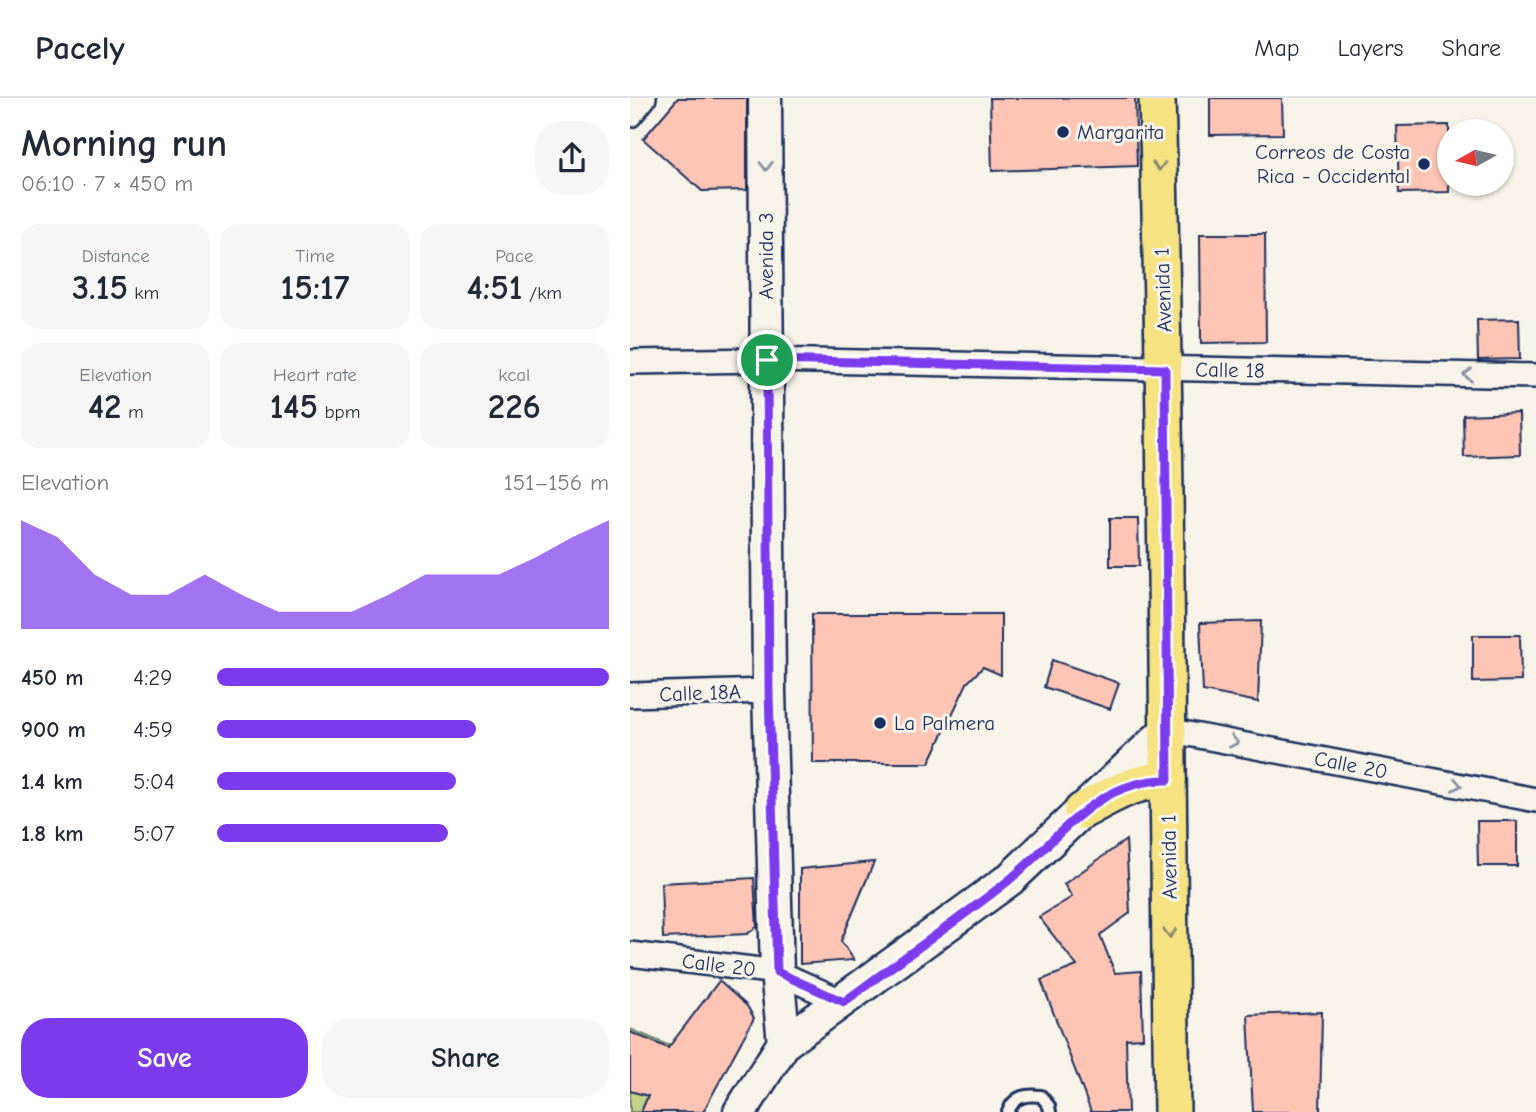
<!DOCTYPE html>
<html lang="en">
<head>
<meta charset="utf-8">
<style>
  :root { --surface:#fff; --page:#f6f6f7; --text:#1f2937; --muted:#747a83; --line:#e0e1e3; --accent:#7c3aed }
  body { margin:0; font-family:"Comic Neue",sans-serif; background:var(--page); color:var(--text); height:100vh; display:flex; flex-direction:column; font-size:26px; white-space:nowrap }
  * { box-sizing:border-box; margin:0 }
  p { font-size:23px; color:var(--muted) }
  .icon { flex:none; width:38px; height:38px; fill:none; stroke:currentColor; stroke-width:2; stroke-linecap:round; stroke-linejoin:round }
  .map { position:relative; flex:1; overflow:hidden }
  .side { display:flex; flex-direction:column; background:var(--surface); width:630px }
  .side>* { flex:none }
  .needle { width:46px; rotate:262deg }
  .controls { position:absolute; left:807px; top:21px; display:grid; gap:14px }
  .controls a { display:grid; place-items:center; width:77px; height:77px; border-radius:50%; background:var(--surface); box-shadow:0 2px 5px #0004; font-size:35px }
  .pin { position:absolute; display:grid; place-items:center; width:60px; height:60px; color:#fff; margin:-30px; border:4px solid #fff; border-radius:50%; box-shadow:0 2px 7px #0007 }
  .round { display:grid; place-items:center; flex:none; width:74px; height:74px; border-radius:28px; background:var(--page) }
  .head { display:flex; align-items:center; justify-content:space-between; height:119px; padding:0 21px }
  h1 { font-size:38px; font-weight:800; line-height:52px }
  .figures { display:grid; grid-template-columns:repeat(3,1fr); gap:10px; height:119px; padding:7px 21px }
  .figures div { display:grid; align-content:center; border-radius:18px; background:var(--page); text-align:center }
  .figures b { font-size:35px; font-weight:800 }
  .figures small { font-size:19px; font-weight:400 }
  .figures p { font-size:19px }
  .chart { height:196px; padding:14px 21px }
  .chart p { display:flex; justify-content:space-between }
  .chart svg { width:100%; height:126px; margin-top:7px; fill:var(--accent); opacity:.7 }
  .primary-button { display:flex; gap:14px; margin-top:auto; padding:14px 21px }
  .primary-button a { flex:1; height:80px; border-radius:28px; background:var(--accent); color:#fff; font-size:28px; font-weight:800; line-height:80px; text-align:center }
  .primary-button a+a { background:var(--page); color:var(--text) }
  ul { padding:0 21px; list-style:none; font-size:23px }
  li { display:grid; grid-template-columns:112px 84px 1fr; align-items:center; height:52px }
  li i { height:18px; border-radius:9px; background:var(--accent) }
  header { display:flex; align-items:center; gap:42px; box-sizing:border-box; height:98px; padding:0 35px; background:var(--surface); border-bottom:2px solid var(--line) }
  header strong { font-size:33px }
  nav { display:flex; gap:38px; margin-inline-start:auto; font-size:24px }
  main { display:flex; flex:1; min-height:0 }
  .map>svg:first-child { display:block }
  .green { fill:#c3d488; stroke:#6f8273; stroke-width:2 }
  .building { fill:#fec4b4; stroke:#1b2f5e; stroke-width:2 }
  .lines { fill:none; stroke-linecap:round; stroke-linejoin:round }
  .lane-casing { stroke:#1b2f5e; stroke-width:16 }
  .street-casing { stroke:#1b2f5e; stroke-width:28 }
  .secondary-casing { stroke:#1b2f5e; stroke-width:37 }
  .primary-casing { stroke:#1b2f5e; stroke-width:40 }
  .lane { stroke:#f7f3e8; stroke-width:10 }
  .street { stroke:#f7f3e8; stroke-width:23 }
  .secondary { stroke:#f7f3e8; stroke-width:32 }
  .primary { stroke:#f6e281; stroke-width:35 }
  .oneway { stroke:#8991a3 }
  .oneway2 { stroke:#888870 }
  .route-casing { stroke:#fff; stroke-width:14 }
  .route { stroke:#7c3aed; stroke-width:9 }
  .poi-dot { fill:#1b2f5e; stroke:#f7f3e8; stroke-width:2.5 }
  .labels { text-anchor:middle; stroke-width:6; stroke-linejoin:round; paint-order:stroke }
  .poi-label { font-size:21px; fill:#1b2f5e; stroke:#f7f3e8; text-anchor:start }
  .street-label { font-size:21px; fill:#1b2f5e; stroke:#f7f3e8 }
</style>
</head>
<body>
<header>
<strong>Pacely</strong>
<nav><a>Map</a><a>Layers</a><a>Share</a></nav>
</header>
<main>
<section class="side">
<div class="head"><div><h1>Morning run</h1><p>06:10 · 7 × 450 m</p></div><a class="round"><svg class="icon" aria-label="share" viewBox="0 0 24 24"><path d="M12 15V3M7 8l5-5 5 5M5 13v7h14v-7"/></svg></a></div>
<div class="figures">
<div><p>Distance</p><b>3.15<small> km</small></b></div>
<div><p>Time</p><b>15:17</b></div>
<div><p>Pace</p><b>4:51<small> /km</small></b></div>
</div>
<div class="figures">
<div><p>Elevation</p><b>42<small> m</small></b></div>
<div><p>Heart rate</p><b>145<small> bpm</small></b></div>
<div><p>kcal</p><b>226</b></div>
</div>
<div class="chart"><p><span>Elevation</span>151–156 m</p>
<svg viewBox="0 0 160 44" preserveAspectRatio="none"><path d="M0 44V6L10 12L20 25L30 32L40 32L50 25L60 32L70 38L80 38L90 38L100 32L110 25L120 25L130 25L140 19L150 12L160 6V44z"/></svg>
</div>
<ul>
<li><b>450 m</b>4:29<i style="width:100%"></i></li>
<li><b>900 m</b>4:59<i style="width:66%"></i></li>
<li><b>1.4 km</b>5:04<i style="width:61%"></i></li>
<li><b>1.8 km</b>5:07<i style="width:59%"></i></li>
</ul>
<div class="primary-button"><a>Save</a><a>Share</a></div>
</section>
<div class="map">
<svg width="906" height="1014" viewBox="0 0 906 1014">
  <rect width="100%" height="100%" fill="#f7f3e8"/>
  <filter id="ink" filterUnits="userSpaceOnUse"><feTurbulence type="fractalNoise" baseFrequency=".0143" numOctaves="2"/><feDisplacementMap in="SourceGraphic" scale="14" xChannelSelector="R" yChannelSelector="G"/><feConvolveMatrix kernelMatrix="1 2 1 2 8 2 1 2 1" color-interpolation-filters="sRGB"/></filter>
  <g filter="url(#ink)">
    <path class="green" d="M0 931 40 948 11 1014H0Z"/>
    <g class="building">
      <path d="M48 0H117V92L72 93 13 41Z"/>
      <path d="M360 0H505L507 68 362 73Z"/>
      <path d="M580 0H652L653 36 580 37Z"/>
      <path d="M819 27V94L769 95 767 28Z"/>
      <path d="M570 136H635L636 244 571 245Z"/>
      <path d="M889 221 890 261 848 262 847 222Z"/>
      <path d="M889 315 890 357 834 359 833 317Z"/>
      <path d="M480 420H508L509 468H480Z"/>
      <path d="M182 516H371V577L353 569 337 585 299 665H183Z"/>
      <path d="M631 523 628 604 573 593 570 525Z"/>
      <path d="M843 537H890L891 583 843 584Z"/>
      <path d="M422 562 489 585 480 611 414 589Z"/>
      <path d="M847 723H887V768H848Z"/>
      <path d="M496 742 500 815 470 837 485 875 511 873 513 940 496 941 498 1014H461L411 882 447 868 409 819 442 799 434 786Z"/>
      <path d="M244 764 211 843 224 862 170 866V771Z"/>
      <path d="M124 780 127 829 117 836 33 840 31 785Z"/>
      <path d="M89 883 117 908 124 920 73 1014H11L18 998 0 993V934L38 950Z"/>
      <path d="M692 914 690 1014H623L618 917Z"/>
    </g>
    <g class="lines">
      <g class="lane-casing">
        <path id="lane" d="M378 1014C384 998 396 996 411 998L419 1008 420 1014"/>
      </g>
      <g class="street-casing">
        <g id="street">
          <path d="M0 17 14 0"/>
          <path d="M0 264 137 262 906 278"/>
          <path d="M0 597 139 593"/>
          <path d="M537 632 906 702"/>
          <path d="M0 856 147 874 213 904"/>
        </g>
      </g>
      <g class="secondary-casing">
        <g id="secondary">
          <path d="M135 0 139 593 147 874 154 945"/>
          <path d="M110 1014 154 945 380 781 537 632"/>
        </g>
      </g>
      <g class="primary-casing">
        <g id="primary">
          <path d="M527 0C537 338 537 676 542 1014"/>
          <path d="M452 713C480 698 505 682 538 682"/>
        </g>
      </g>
      <use href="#lane" class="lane"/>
      <use href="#street" class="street"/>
      <use href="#secondary" class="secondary"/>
      <use href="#primary" class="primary"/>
    </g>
    <defs><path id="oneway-chevron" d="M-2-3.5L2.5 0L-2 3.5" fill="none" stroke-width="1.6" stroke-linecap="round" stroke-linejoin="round" transform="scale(1.75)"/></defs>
    <g class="oneway">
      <use href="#oneway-chevron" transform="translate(136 68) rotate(90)"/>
      <use href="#oneway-chevron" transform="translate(838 277) rotate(-179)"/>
      <use href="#oneway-chevron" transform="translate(604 644) rotate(11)"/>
      <use href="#oneway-chevron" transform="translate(827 687) rotate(11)"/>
    </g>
    <g class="oneway2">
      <use href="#oneway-chevron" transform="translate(529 68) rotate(88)"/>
      <use href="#oneway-chevron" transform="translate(540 835) rotate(89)"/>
    </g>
  </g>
  <g class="lines" filter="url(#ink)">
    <g class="route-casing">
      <path id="route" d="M137 262 535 271 538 682C464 682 429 742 378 783 325 825 268 863 214 904L147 874 139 593Z"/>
    </g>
    <use href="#route" class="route"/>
  </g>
  <g class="poi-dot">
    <circle cx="433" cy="34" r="7"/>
    <circle cx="794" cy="66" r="7"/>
    <circle cx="250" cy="625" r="7"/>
  </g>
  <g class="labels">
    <g class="poi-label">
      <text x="447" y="41">Margarita</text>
      <text x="780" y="61" text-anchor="end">Correos de Costa<tspan x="780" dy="24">Rica - Occidental</tspan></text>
      <text x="264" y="632">La Palmera</text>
    </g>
    <g class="street-label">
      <text transform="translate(136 158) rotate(-90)" y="7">Avenida 3</text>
      <text transform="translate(533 192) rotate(-92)" y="7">Avenida 1</text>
      <text transform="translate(600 272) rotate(1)" y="7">Calle 18</text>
      <text transform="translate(70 595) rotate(-2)" y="7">Calle 18A</text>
      <text transform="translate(721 667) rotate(11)" y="7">Calle 20</text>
      <text transform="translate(539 759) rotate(-91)" y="7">Avenida 1</text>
      <text transform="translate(89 867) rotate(7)" y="7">Calle 20</text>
    </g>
  </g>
</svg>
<div class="controls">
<a><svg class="needle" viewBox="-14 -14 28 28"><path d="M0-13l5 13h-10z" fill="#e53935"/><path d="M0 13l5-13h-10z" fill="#747a83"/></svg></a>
</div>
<div class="pin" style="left:137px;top:262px;background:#1e9e55"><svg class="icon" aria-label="arrive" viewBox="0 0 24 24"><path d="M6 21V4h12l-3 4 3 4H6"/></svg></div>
</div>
</main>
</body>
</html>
